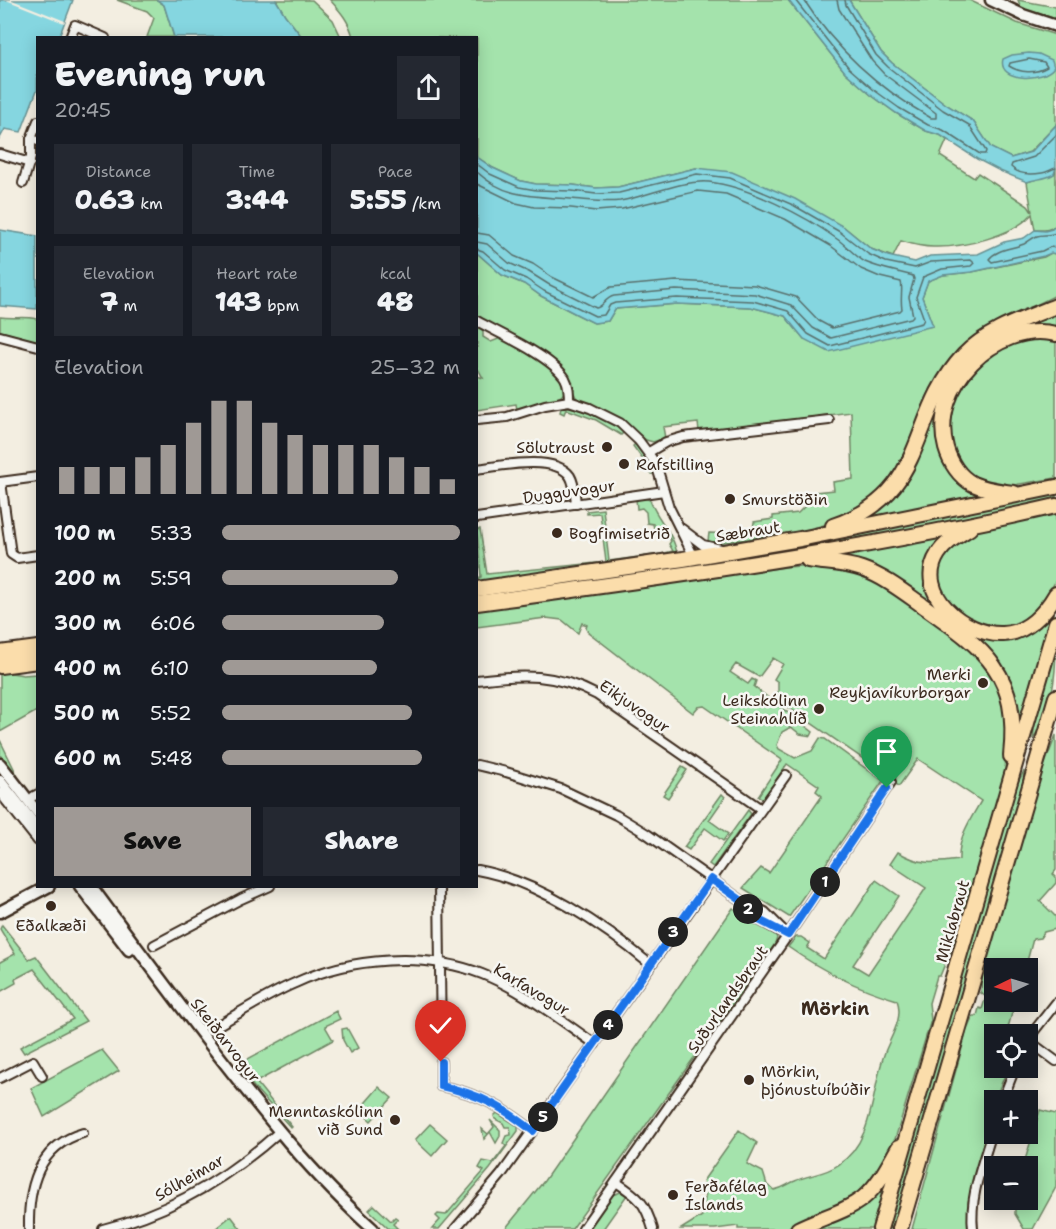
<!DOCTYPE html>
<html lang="en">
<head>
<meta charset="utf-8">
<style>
  :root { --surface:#171b24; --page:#242831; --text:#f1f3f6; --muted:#9ea1a6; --accent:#9f9995 }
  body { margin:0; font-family:"Shantell Sans",sans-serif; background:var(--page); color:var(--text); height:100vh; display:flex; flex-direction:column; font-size:22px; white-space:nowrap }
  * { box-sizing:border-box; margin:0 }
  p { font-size:20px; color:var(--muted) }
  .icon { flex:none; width:33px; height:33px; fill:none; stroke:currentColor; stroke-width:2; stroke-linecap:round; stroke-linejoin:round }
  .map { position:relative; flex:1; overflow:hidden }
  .panel { position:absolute; left:36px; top:36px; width:442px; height:852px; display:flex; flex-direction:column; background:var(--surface); border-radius:0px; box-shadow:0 3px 15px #0003 }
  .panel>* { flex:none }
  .needle { width:39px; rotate:265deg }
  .tools { position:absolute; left:984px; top:958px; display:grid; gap:12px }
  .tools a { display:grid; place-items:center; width:54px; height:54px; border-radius:0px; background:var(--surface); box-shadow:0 3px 15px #0003; font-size:30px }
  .pin { position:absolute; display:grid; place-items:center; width:51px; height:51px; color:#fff; margin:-62px -26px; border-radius:50% 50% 50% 0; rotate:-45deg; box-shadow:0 0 6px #0007 }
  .pin .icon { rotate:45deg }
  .km { position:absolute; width:30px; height:30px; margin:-15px; border-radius:50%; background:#222; color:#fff; font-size:16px; line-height:30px; text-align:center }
  .round { display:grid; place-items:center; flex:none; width:63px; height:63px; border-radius:0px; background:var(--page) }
  .overview { display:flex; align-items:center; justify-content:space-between; height:102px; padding:0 18px }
  h1 { font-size:33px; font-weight:800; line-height:45px }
  .figures { display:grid; grid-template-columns:repeat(3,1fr); gap:9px; height:102px; padding:6px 18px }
  .figures div { display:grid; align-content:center; border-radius:0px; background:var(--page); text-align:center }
  .figures b { font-size:26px; font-weight:800 }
  .figures small { font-size:16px; font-weight:400 }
  .figures p { font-size:16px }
  .chart { height:168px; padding:12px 18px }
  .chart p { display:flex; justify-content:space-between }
  .chart svg { width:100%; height:108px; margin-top:6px; stroke:var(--accent); stroke-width:6 }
  .primary-button { display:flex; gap:12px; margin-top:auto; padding:12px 18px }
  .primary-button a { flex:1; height:69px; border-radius:0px; background:var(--accent); color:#111; font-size:24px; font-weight:800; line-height:69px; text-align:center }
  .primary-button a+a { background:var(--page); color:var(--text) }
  ul { padding:0 18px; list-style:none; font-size:20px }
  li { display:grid; grid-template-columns:96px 72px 1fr; align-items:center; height:45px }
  li i { height:15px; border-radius:8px; background:var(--accent) }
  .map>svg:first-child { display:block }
  .green { fill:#a4e3ac; stroke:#708665; stroke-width:1.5 }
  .water { fill:#85d6e0; stroke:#679192; stroke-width:1.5 }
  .pier { fill:#f3eee1 }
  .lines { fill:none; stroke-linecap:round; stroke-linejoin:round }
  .shore { stroke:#596f6c; stroke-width:1.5 }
  .street-casing { stroke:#3b2a1e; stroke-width:12 }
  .secondary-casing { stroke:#3b2a1e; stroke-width:15 }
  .highway-casing { stroke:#3b2a1e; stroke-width:18 }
  .street { stroke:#f6f6f2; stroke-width:8 }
  .secondary { stroke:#f6f6f2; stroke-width:10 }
  .highway { stroke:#fbddab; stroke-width:14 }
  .route-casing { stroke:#fff; stroke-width:12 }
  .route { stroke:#1a73e8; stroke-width:8 }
  .poi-dot { fill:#3b2a1e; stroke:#f6f6f2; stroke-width:2 }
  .labels { text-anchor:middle; stroke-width:5; stroke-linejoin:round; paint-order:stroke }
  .poi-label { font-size:16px; fill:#3b2a1e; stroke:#f6f6f2; text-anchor:start }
  .street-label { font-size:16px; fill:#3b2a1e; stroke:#f6f6f2 }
  .neighbourhood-label { font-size:18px; font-weight:bold; fill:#3b2a1e; stroke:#f6f6f2 }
</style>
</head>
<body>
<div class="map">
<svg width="1056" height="1229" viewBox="0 0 1056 1229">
  <rect width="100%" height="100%" fill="#f3eee1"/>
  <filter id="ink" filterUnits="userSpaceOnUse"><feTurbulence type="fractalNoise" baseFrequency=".0167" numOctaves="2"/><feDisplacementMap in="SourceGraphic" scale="12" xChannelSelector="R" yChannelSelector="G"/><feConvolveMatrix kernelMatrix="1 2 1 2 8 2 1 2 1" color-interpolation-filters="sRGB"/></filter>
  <g filter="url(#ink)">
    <g class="green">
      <path d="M117 0H157L164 5 174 37H147L154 18 147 11Z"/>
      <path d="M276 0H312L333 20 341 37H302L285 15Z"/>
      <path d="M330 0H788L845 72 871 95 896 113 926 131 940 135 947 140 940 156 974 178 978 173 1028 206 1032 212 1027 182 1054 174 1056 168V225C1050 231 1043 230 1035 230L1032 214C1013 236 962 248 933 247 923 247 911 244 901 241L893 257 871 249 844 227 696 168 618 187 596 188 573 185 536 184 521 181 493 168 477 157V38L353 37C349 21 341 12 330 0Z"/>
      <path d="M849 0H969L1017 23 1056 35V125L1030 152 1011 158 991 148 973 121 947 105 892 63 881 52Z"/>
      <path d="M1018 0 1056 7V19L1021 8Z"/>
      <path d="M477 253 502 275 524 284 541 296 580 316 594 323 608 321 615 309 677 304 751 307 785 316 804 339 933 326 922 297 928 281 943 275 972 272 1044 257 1051 253 1056 254V295L988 329 970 341 895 479 845 519 810 529 774 536 716 543 708 541 709 533 734 534 753 530 754 522 773 519V516L798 513 809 502 815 501V492L834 490 833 482 853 479 851 412 699 431 698 423 663 427 665 438 653 442 646 440 614 415 577 399 563 371 477 317Z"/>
      <path d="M1056 310V331L998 340 949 387V467L1000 496 842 527 887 501 948 381 999 335Z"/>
      <path d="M0 317C14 319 25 316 37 319V341L0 331Z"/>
      <path d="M477 324 483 331V337L491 342 501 338C513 344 583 377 561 396 556 400 549 400 544 401 534 404 526 408 517 410L516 404 477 410V376L483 378 477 367Z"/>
      <path d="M1025 338H1056V478L1002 487 971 477 957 464 947 432 954 391 964 376 1001 347Z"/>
      <path d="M565 407C586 407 607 419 624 432L621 435 596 420 566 409 564 414 560 412 561 408Z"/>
      <path d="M636 443 650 460 654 474H651L649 470 642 467 646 464 633 446Z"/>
      <path d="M1056 491V501L996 514 715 567 706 563 806 544Z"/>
      <path d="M644 498 650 500C657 520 675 534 677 555L477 585V578L481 577 477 530 480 529 487 574 606 562 600 513 587 514V511L603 509 609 561 661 554 673 551 669 544 671 541 666 533H655L653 524 647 523 646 512 642 508 637 509 636 499Z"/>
      <path d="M1056 513V580L1042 606 1026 624 990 630 947 606 934 575 936 563 965 535 986 528Z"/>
      <path d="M958 530 934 552 935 603 1004 637 1055 606 1016 736 1008 681 963 629 832 558V555Z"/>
      <path d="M682 565V570L477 598V593Z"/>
      <path d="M816 565 864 574 892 590 977 650 994 669 1008 712 1005 773 987 839 954 942 940 976H937L929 1003 931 1020 893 1146 877 1179 856 1199 797 1224 791 1229H738V1226L715 1229H681L702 1216 706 1192 703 1181 739 1130 757 1143 747 1164 763 1172 767 1185 774 1190C784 1188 787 1184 795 1181 808 1175 826 1174 838 1165 875 1141 871 1089 885 1052 891 1036 904 1018 897 1000 856 988 822 971 788 947L796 937H801L810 943 807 948 824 959 876 880 899 896 853 965 868 974 926 888 890 864 898 852C923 866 931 863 959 860 958 837 970 820 981 801L918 759 899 786 894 783 900 766 912 749 907 743 885 774 778 700V682L774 679 783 664 773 658 759 677 736 664 730 672 748 684 752 679 756 681 754 687 813 732 811 736 800 734 791 727 782 732 777 745 779 749 795 758 812 751 820 738 825 739 883 781 789 917 743 888 761 868 769 873 822 796 816 791 819 786 787 764 763 799 758 796 782 760 704 706 698 707 693 713 588 632 586 628 587 625 582 623 578 633 562 620 546 618 477 627V609L786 567Z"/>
      <path d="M1056 644C1056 678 1052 711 1033 739L1035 721Z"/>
      <path d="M0 671 23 675 37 674V711L0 732Z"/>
      <path d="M1056 735V870L1053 874 1056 877V883L1040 901 1056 917V929L1044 932 1040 938 1033 939 1025 969H994V1002H1015L1006 1035H994V1068H1008L994 1101 968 1202 970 1229H912L967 1030 973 1016H977L979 1008 982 1009 986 997 981 993 983 971 1033 795Z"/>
      <path d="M0 740 24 789 0 755Z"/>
      <path d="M682 767 687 770 668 798 663 795Z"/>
      <path d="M1024 771 1022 794 895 1229H887L1016 786Z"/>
      <path d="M722 794 725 797 709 820 728 834 723 841 705 828 689 850 684 847Z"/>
      <path d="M748 810 751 814 713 867 709 864Z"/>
      <path d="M733 908 760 926 761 924 773 931 777 938 775 944 572 1229H505L544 1181Z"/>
      <path d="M2 925 29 959 36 956 86 1021 24 1053 20 1047 73 1019 34 969 15 979 16 983 0 992V962L15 954 0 929Z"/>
      <path d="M336 1011 340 1019 325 1026 333 1040 256 1082 292 1127 291 1128 235 1066Z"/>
      <path d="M347 1028 358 1048 350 1053 343 1040 342 1029Z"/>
      <path d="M102 1050 119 1071 44 1117 31 1088Z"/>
      <path d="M379 1087 392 1098 371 1121 359 1110Z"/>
      <path d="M1040 1110 1056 1114V1187L1033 1229H1024L1015 1214V1200H1028V1167H1023Z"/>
      <path d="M497 1113 518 1126V1131L490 1169 439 1229H432L440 1220 436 1216 438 1214 446 1215 484 1171 479 1168 483 1161 493 1163 506 1146 503 1143 506 1136 511 1135 510 1127H505L503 1123 495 1119 494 1116Z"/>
      <path d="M490 1120 500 1130V1136L496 1143 490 1132 484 1139 482 1129 488 1134 494 1127Z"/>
      <path d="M430 1124 447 1139 432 1156 415 1140Z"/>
      <path d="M891 1177 875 1229H812Z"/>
      <path d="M621 1192 627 1195 603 1229H588L612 1195Z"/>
      <path d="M374 1205 391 1221 395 1217 398 1219 393 1224 398 1229H389L369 1210Z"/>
      <path d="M231 1216 241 1229H215Z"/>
    </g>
    <g class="water">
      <path d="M0 0H73L59 37 38 38 37 90 21 132 5 129 0 138Z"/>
      <path d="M157 0H276L285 15 302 37H174L164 5Z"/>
      <path d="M788 0H849L881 52 892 63 947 105 973 121 991 148 1011 158 1031 152 1056 125V168L1054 174C1044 180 1038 178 1027 182L1000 171 977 159 940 135 926 131 896 113 871 95 845 72Z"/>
      <path d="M1029 53 1039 54 1052 60 1054 67C1044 82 997 82 1003 59L1012 55Z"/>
      <path d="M477 157 493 168 521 181 536 184 573 185 596 188 618 187 696 168 732 172 795 199 844 227 871 249 888 256 915 262 930 256 978 254 1004 242 1024 238 1035 230 1045 231 1052 229 1056 225V254L1051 253 1044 256 972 272 943 275 928 281 922 297 933 326 829 352 804 339 785 316 751 307 677 304 615 309 608 321 594 323 580 316 541 296 524 284 502 275 477 253Z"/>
      <path d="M0 230 37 236V309L0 306Z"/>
    </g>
    <path class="pier" d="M6 0H12L65 21 64 23Z"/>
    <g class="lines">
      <g class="shore">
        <path d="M795 0 849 68 874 90 899 108 928 125 943 130 980 154H985L986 151 969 125 943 110 888 67 876 55 846 5 845 0"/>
        <path d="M804 0C836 50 880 89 931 118H936V113L884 74 872 61 839 9 837 0"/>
        <path d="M1029 59 1044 62 1047 67C1035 74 1020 73 1009 66L1010 63Z"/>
        <path d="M1056 135 1034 157 1012 164 1011 167C1019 175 1031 175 1042 173 1047 173 1051 169 1056 168"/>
        <path d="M477 164 490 174 519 187 536 190 572 191 596 194 619 193 697 174 730 178 793 205 840 232 868 254 886 262 915 268 931 262 971 260 974 263 971 266 942 269 923 277 916 297 924 319 922 323 830 346 808 334 788 311 753 301 677 298 615 303 610 305 604 315 595 316 544 291 526 279 505 270 483 251 477 249"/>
        <path d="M477 172C506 199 535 196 571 199 587 200 603 203 620 201 650 196 679 180 709 182 747 186 806 216 837 239 847 246 855 256 865 262 881 269 897 271 913 276L914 279 909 297 913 316 911 318 831 338 813 328 791 305 755 294 676 290 614 296C605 298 603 307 596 308L548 284 529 272 509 263 487 244 477 242"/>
        <path d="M477 184 516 203 534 207 571 208 596 211 622 209 698 191 726 194 785 219 831 246 861 269 880 277 901 282C903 287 900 300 902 309L900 311 832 328 819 321 796 297 755 285 676 281 611 287 593 297 552 277 533 264 514 256 489 235 477 233"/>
        <path d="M1056 233C1049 236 1043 234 1037 236 1032 238 1028 242 1024 244 1012 249 997 249 989 259L992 262 1042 251 1050 247 1056 248"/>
      </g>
      <g class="street-casing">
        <g id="street">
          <path d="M70 38 75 25 105 38"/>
          <path d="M38 121 31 139 38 141"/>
          <path d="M0 154 30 163"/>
          <path d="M23 183 31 157V139"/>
          <path d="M477 321C500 334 551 356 565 378 569 385 569 393 569 401"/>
          <path d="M0 336 38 346"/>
          <path d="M477 420 507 417 545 405 569 401 590 408 620 423 639 441 656 464 669 507 695 559"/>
          <path d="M649 452 666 442 683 437 829 420"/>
          <path d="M477 469C499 466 555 454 570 476 575 484 575 495 576 504"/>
          <path d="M0 482 38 477"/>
          <path d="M1 482 11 554 17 558 38 555"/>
          <path d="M477 518 664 491"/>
          <path d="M682 529 703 545 721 549"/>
          <path d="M477 680C523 674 555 673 597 695L761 809"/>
          <path d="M477 765 506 772 561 789 616 815 647 834 742 901 765 912 788 935"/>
          <path d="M0 793 38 841"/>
          <path d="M34 796 38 794"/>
          <path d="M477 870C538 881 603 925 651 965"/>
          <path d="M439 886 441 1047"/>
          <path d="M743 902 759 920 783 933"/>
          <path d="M154 945 241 899 270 886"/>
          <path d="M215 1027C241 1012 267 995 295 983 351 957 425 952 482 974 523 990 559 1019 595 1044"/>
          <path d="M1029 1041 1056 1061"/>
          <path d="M1028 1043 1034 1031 1056 1003"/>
          <path d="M441 1062V1086C479 1094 503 1107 533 1131"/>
          <path d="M0 1078 33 1061 42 1076"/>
          <path d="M1002 1101 1015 1068"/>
          <path d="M616 1182C639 1197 645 1202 653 1229"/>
          <path d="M29 1229C28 1187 38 1146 83 1133"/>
          <path d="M103 1229C169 1213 229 1177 279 1132"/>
          <path d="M455 1229 501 1175 786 775"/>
          <path d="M583 1229 788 935 891 782"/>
          <path d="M973 1229C969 1193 985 1159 994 1125"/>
        </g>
      </g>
      <g class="secondary-casing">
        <g id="secondary">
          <path d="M991 0 1023 15 1056 26"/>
          <path d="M0 764 38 813"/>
          <path d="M0 781 38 829"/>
          <path d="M80 886 129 950"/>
          <path d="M91 886C131 940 171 994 212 1047 262 1111 312 1175 373 1229"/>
          <path d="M0 912 49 886"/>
        </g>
      </g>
      <g class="highway-casing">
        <g id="highway">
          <path d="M1014 493C1000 491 986 490 973 484 959 477 950 462 946 448 929 387 995 320 1056 334"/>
          <path d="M833 526C931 493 906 417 964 355 988 330 1024 319 1056 306"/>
          <path d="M970 528C959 535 945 542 938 554 913 593 965 636 1003 634 1027 633 1045 613 1056 594"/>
          <path d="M808 560C826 563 845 563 862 569 885 577 905 593 925 607 986 650 1020 674 1011 756"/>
          <path d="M477 589 683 559 800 539 1056 487"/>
          <path d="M477 603C671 577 865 550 1056 506"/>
          <path d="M0 653 38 648"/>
          <path d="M0 666 38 661"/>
          <path d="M798 1229C819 1218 844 1213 863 1198 879 1185 889 1164 899 1147"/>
          <path d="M880 1229 1056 623"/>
          <path d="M900 1229 1056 697"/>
        </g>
      </g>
      <use href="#street" class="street"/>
      <use href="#secondary" class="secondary"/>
      <use href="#highway" class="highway"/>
    </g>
  </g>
  <g class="lines" filter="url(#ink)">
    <g class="route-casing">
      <path id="route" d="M441 1062V1086C479 1094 503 1107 533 1131L711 879 742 901 759 920 788 935 887 788"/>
    </g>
    <use href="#route" class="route"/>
  </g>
  <g class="poi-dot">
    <circle cx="607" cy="447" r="6"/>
    <circle cx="624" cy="464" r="6"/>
    <circle cx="730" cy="499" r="6"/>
    <circle cx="557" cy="533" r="6"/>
    <circle cx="983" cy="683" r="6"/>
    <circle cx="819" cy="709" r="6"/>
    <circle cx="51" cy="906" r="6"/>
    <circle cx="749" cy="1080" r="6"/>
    <circle cx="395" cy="1120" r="6"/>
    <circle cx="673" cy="1195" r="6"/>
  </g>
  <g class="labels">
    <g class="poi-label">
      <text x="595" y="453" text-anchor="end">Sölutraust</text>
      <text x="636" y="470">Rafstilling</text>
      <text x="742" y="505">Smurstöðin</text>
      <text x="569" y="539">Bogfimisetrið</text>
      <text x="971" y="680" text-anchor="end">Merki<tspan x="971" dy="18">Reykjavíkurborgar</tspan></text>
      <text x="807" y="706" text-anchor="end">Leikskólinn<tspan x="807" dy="18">Steinahlíð</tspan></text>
      <text x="51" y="931" text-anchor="middle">Eðalkæði</text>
      <text x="761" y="1077">Mörkin,<tspan x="761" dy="18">þjónustuíbúðir</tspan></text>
      <text x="383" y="1117" text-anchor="end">Menntaskólinn<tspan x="383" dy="18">við Sund</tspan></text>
      <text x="685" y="1192">Ferðafélag<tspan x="685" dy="18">Íslands</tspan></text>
    </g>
    <g class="street-label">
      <text transform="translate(569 491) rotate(-8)" y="6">Dugguvogur</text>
      <text transform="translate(748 531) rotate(-9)" y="6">Sæbraut</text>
      <text transform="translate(635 706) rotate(34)" y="6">Eikjuvogur</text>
      <text transform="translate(952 921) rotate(-74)" y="6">Miklabraut</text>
      <text transform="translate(532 989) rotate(31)" y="6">Karfavogur</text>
      <text transform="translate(727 999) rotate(-55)" y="6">Suðurlandsbraut</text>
      <text transform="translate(226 1040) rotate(52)" y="6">Skeiðarvogur</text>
      <text transform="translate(189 1177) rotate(-30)" y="6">Sólheimar</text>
    </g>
    <g class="neighbourhood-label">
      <text x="835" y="1015">Mörkin</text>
    </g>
  </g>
</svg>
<div class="tools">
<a><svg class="needle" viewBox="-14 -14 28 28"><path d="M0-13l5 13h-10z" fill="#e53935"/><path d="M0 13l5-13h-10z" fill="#9ea1a6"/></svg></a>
<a><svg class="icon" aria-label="locate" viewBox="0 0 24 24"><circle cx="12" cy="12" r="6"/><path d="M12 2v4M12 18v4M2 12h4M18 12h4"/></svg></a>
<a>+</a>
<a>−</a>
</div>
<div class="pin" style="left:887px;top:788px;background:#1e9e55"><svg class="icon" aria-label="arrive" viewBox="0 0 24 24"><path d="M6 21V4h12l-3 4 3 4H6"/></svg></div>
<div class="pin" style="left:441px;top:1062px;background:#d93025"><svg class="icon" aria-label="check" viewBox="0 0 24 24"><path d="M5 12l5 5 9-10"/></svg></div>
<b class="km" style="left:825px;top:882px">1</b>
<b class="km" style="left:748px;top:909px">2</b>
<b class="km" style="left:673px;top:932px">3</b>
<b class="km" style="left:608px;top:1025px">4</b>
<b class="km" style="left:543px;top:1117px">5</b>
<section class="panel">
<div class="overview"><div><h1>Evening run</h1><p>20:45</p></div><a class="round"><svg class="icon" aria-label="share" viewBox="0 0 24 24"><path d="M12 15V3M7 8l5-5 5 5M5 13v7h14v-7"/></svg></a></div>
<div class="figures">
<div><p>Distance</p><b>0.63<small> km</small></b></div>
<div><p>Time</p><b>3:44</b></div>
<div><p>Pace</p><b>5:55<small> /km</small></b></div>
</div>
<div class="figures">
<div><p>Elevation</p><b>7<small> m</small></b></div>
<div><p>Heart rate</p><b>143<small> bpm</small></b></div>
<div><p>kcal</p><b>48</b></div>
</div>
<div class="chart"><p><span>Elevation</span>25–32 m</p>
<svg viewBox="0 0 160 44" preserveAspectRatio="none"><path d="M5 44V33M15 44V33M25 44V33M35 44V29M45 44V24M55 44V15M65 44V6M75 44V6M85 44V15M95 44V20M105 44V24M115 44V24M125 44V24M135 44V29M145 44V33M155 44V38"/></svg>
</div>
<ul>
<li><b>100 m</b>5:33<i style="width:100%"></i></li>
<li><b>200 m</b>5:59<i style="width:74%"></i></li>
<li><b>300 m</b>6:06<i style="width:68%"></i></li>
<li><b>400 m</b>6:10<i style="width:65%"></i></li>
<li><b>500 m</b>5:52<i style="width:80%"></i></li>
<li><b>600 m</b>5:48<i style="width:84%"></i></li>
</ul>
<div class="primary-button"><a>Save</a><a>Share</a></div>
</section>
</div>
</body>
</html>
